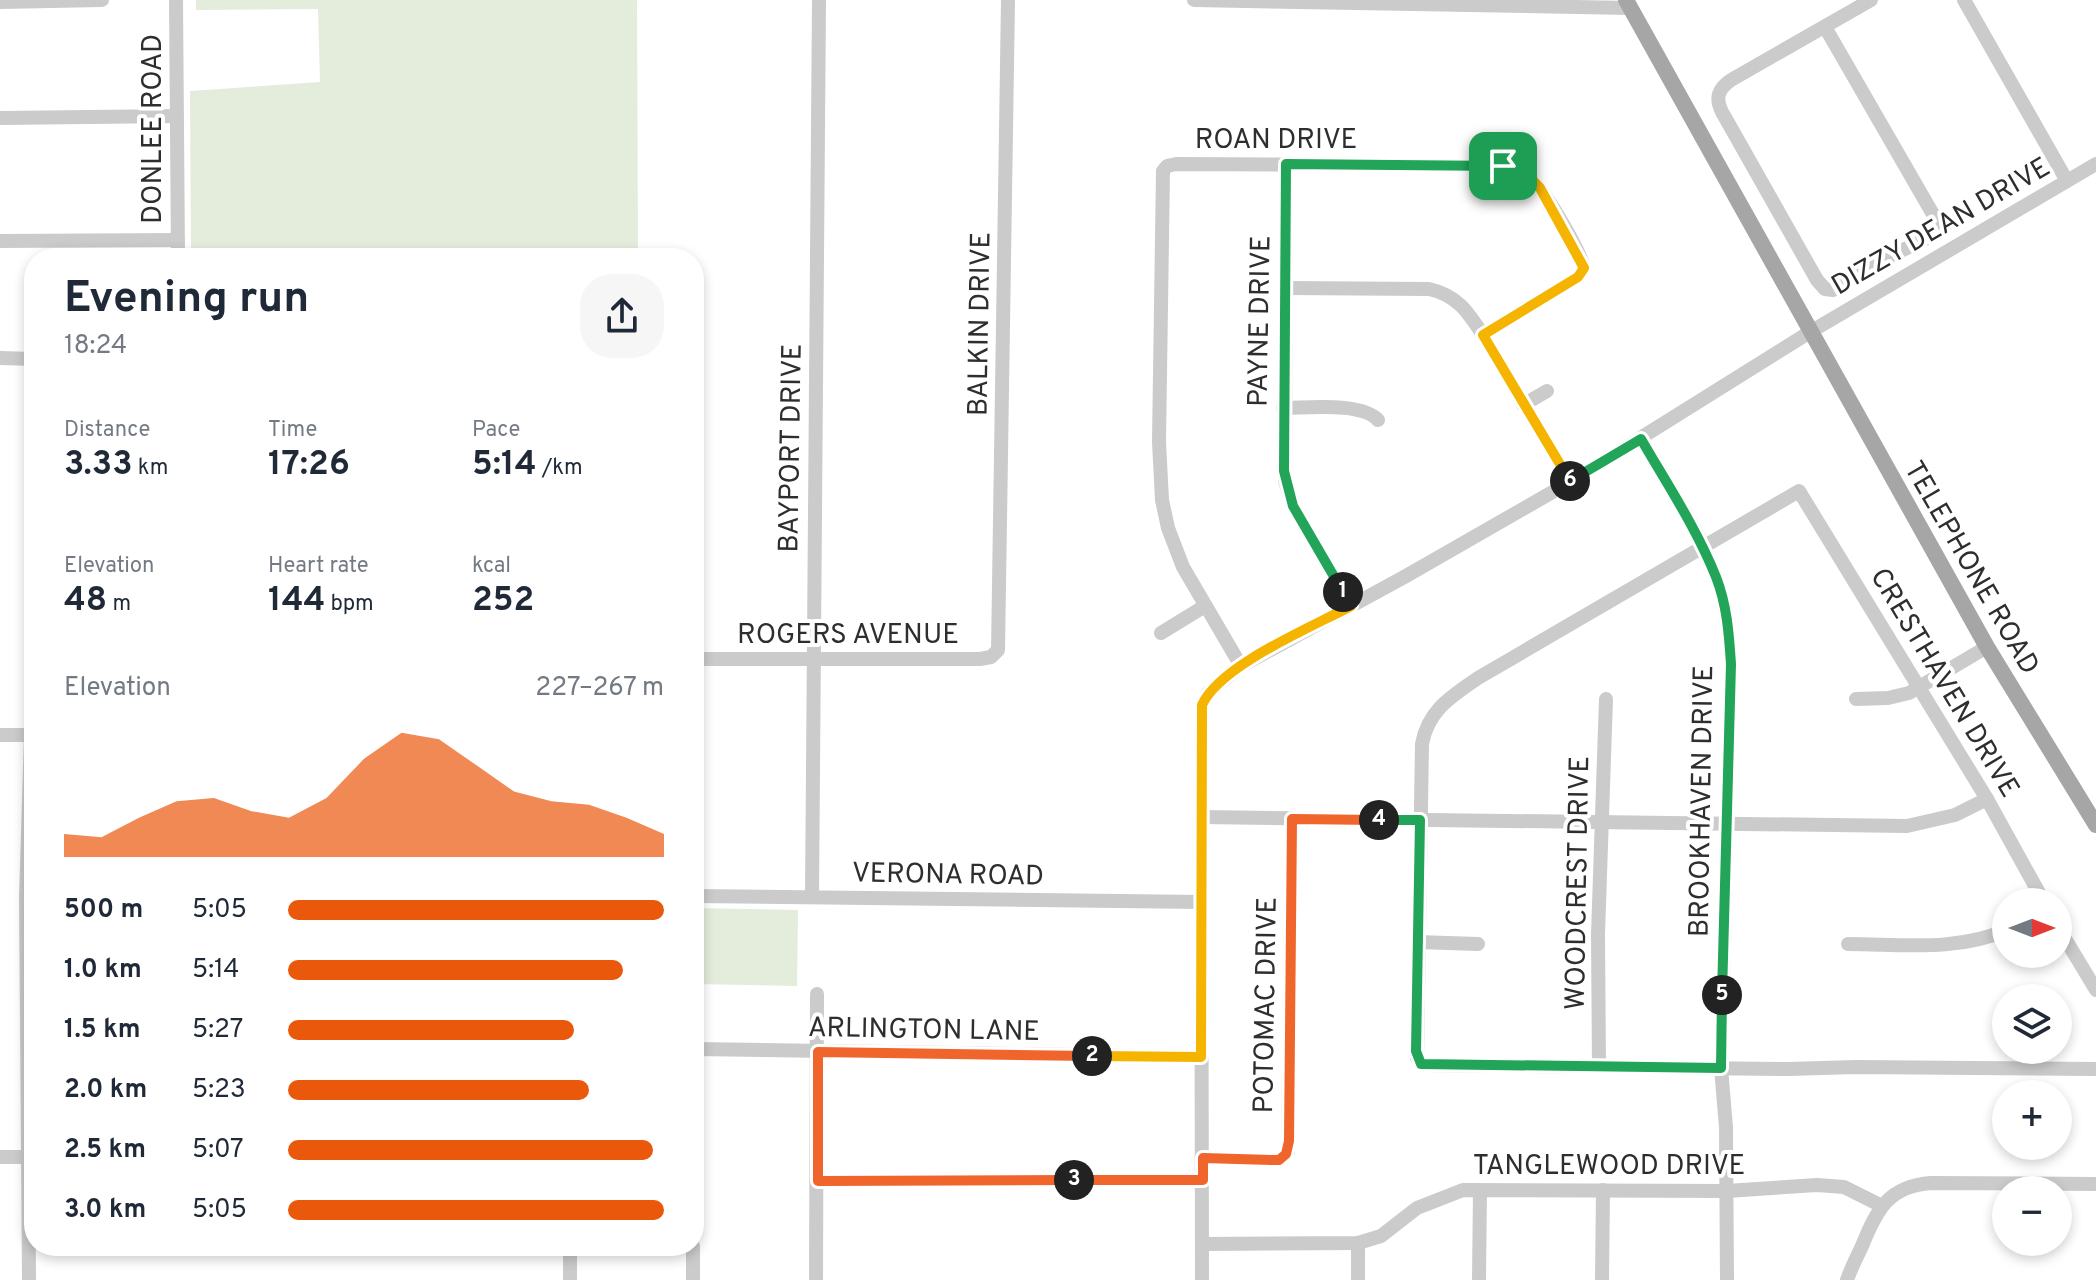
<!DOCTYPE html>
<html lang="en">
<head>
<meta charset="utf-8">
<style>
  :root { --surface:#fff; --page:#f6f6f7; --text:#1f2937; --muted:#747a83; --accent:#ea580c }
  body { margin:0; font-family:Overpass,sans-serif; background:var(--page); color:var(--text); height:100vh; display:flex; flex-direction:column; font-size:30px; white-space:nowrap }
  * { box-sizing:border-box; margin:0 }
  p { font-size:26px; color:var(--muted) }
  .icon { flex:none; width:44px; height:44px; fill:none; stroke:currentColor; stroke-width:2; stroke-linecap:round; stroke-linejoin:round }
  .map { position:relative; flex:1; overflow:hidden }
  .sheet { position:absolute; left:24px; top:248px; width:680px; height:1008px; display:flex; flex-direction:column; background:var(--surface); border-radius:32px; box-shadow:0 4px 12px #0003 }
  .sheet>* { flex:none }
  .needle { width:52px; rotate:90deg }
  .fabs { position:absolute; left:1992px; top:888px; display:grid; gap:16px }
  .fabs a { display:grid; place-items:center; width:80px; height:80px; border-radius:50%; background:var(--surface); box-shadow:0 4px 12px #0003; font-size:40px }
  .pin { position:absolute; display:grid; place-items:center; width:68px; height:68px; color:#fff; margin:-34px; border-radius:16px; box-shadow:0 4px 12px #0006 }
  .km { position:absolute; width:40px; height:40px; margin:-20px; border-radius:50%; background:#222; color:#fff; font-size:22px; line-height:40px; text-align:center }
  .round { display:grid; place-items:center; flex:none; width:84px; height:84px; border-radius:32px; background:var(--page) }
  .headline { display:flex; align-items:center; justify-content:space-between; height:136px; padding:0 40px }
  h1 { font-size:44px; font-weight:700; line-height:60px }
  .stats { display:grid; grid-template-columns:repeat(3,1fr); gap:12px; height:136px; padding:8px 40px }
  .stats div { display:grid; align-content:center }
  .stats b { font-size:34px; font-weight:700 }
  .stats small { font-size:22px; font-weight:400 }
  .stats p { font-size:22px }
  .chart { height:224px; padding:16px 40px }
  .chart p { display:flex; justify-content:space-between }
  .chart svg { width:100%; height:144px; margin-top:8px; fill:var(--accent); opacity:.7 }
  ul { padding:0 40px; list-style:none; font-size:26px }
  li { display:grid; grid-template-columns:128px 96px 1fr; align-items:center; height:60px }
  li i { height:20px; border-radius:10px; background:var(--accent) }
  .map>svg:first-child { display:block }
  .green { fill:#e4ecdc }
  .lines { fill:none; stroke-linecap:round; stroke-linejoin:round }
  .minor { stroke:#cbcbcb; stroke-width:14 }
  .major { stroke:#a6a6a6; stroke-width:16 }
  .split-1-casing { stroke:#fff; stroke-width:16 }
  .split-2-casing { stroke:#fff; stroke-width:16 }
  .split-3-casing { stroke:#fff; stroke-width:16 }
  .split-4-casing { stroke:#fff; stroke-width:16 }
  .split-5-casing { stroke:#fff; stroke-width:16 }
  .split-6-casing { stroke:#fff; stroke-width:16 }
  .split-7-casing { stroke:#fff; stroke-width:16 }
  .split-1 { stroke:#22a559; stroke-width:10 }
  .split-2 { stroke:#f5b400; stroke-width:10 }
  .split-3 { stroke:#f0652b; stroke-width:10 }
  .split-4 { stroke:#f0652b; stroke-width:10 }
  .split-5 { stroke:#22a559; stroke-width:10 }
  .split-6 { stroke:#22a559; stroke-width:10 }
  .split-7 { stroke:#f5b400; stroke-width:10 }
  .labels { text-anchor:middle; stroke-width:8; stroke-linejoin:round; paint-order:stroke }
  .street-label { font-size:28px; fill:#2e2e2e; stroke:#fff }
</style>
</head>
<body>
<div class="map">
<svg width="2096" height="1280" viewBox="0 0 2096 1280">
  <rect width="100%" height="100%" fill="#fff"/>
  <g class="green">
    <path d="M196 0H637L638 258H191L190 91 320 82 318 9 196 10Z"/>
    <path d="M694 908 798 910 797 986 694 984Z"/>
  </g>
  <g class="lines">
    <g class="minor">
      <path d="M176 0 178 258"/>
      <path d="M1194 0 1630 8"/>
      <path d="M1964 0 2067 181"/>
      <path d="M0 2 102 0"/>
      <path d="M1825 27 1934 216 1936 224 1934 235 1884 259 1833 290 1825 289 1817 280 1722 112C1715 98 1718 89 1731 80L1871 0"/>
      <path d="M0 118 177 116"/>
      <path d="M1286 164 1285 481 1293 506 1351 606"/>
      <path d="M0 241 178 240"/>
      <path d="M1285 288 1429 289C1457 295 1468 312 1483 335L1570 482"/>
      <path d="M0 358 34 359"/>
      <path d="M1523 405 1547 391"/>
      <path d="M1283 408C1308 408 1362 402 1378 420"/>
      <path d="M1641 439C1667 484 1703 534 1718 583 1727 610 1729 636 1731 664L1721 1068 1726 1127 1727 1280"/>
      <path d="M1161 633 1205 606"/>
      <path d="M694 659H980L991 657 998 650 1008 0"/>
      <path d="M1241 666 1183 567 1168 528 1162 500 1159 442 1163 171 1167 166 1176 164 1503 166C1512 167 1520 169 1527 174 1543 187 1579 248 1584 268L1578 277 1483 335"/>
      <path d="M1856 699 1888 698 1909 693 1987 647"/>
      <path d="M0 735H34"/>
      <path d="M1201 817 1907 826 1955 815 1987 799"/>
      <path d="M694 896 1201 902"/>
      <path d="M812 897 819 0"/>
      <path d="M2044 902 1987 799 1799 491 1478 678C1452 696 1428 710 1422 744L1417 1058 1425 1065 1788 1069 1856 1067 2096 1069"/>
      <path d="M2058 927 2096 990"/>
      <path d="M1417 942 1478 944"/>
      <path d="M1848 944C1900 944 1957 952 2006 930"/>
      <path d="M694 1049 1201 1057"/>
      <path d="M1599 1067 1598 934 1606 699"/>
      <path d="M0 1157H28"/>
      <path d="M1203 1158 1279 1160 1288 1151 1292 819"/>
      <path d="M818 1181 1203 1180"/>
      <path d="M1358 1243V1280"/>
      <path d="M1202 1244 1358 1243 1381 1236 1417 1208 1463 1190 1727 1191 1817 1185 1844 1187 1882 1206"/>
      <path d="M693 1246V1280"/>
      <path d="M29 1280 26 898 31 735"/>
      <path d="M570 1280V1246"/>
      <path d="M816 1280 817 994"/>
      <path d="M1202 1280 1201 724 1202 705 1208 693 1241 666 1406 576 1570 482 1810 332 2096 164"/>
      <path d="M1479 1280 1480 1190"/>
      <path d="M1602 1280 1603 1190"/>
      <path d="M1847 1280C1851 1268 1857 1257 1862 1246 1877 1209 1889 1186 1931 1183L2096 1184"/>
    </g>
    <path class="major" d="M1626 0 1987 647 2096 825"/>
  </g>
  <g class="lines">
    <g class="split-1-casing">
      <path id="split-1" d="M1343 592 1293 506 1284 471 1286 164 1503 166"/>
    </g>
    <g class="split-2-casing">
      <path id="split-2" d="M1092 1056 1201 1057 1202 705C1220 665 1312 627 1351 606L1343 592"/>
    </g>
    <g class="split-3-casing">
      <path id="split-3" d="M1074 1180 818 1181V1052L1092 1056"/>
    </g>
    <g class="split-4-casing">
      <path id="split-4" d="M1074 1180H1203V1158L1272 1160H1279L1286 1154 1289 1141 1292 819 1379 820"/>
    </g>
    <g class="split-5-casing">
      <path id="split-5" d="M1379 820H1420L1416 1051 1421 1064 1721 1068 1722 995"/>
    </g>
    <g class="split-6-casing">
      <path id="split-6" d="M1570 481 1641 439C1667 484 1697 529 1716 577 1727 605 1729 634 1731 664L1722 995"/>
    </g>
    <g class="split-7-casing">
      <path id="split-7" d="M1503 166 1524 171 1540 188 1584 268 1578 277 1483 335 1570 481"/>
    </g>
    <use href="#split-1" class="split-1"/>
    <use href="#split-2" class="split-2"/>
    <use href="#split-3" class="split-3"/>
    <use href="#split-4" class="split-4"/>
    <use href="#split-5" class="split-5"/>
    <use href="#split-6" class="split-6"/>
    <use href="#split-7" class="split-7"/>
  </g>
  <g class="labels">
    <g class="street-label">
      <text transform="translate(151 129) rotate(-90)" y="10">DONLEE ROAD</text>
      <text x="1276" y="148">ROAN DRIVE</text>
      <text transform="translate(1940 225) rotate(-30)" y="10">DIZZY DEAN DRIVE</text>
      <text transform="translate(1258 321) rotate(-89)" y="10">PAYNE DRIVE</text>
      <text transform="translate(978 324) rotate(-89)" y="10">BALKIN DRIVE</text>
      <text transform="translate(789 448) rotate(-89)" y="10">BAYPORT DRIVE</text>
      <text transform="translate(1973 567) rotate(60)" y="10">TELEPHONE ROAD</text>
      <text x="848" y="643">ROGERS AVENUE</text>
      <text transform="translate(1946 682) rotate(59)" y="10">CRESTHAVEN DRIVE</text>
      <text transform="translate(1700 801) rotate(-89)" y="10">BROOKHAVEN DRIVE</text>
      <text transform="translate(948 873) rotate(1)" y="10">VERONA ROAD</text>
      <text transform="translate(1576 883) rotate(-89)" y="10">WOODCREST DRIVE</text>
      <text transform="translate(1264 1005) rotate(-89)" y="10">POTOMAC DRIVE</text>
      <text transform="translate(924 1028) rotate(1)" y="10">ARLINGTON LANE</text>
      <text x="1609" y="1174">TANGLEWOOD DRIVE</text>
    </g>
  </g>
</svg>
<div class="fabs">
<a><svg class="needle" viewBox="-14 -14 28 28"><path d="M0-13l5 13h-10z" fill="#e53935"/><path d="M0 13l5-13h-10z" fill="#747a83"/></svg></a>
<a><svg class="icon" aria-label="layers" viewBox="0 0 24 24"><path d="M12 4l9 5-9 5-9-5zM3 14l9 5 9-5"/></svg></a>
<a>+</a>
<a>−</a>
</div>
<div class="pin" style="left:1503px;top:166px;background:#1e9e55"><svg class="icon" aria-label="arrive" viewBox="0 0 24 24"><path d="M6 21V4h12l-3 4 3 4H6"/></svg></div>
<b class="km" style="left:1343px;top:592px">1</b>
<b class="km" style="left:1092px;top:1056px">2</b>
<b class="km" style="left:1074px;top:1180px">3</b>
<b class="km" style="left:1379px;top:820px">4</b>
<b class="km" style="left:1722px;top:995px">5</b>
<b class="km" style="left:1570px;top:481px">6</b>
<section class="sheet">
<div class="headline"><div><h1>Evening run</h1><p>18:24</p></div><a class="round"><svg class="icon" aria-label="share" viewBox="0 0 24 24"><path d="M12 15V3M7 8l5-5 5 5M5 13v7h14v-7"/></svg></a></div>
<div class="stats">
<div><p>Distance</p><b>3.33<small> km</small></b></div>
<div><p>Time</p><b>17:26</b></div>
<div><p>Pace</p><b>5:14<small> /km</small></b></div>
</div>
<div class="stats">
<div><p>Elevation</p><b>48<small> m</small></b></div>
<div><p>Heart rate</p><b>144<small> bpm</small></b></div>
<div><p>kcal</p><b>252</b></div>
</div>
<div class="chart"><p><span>Elevation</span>227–267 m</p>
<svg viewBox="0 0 160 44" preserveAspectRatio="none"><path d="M0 44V37L10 38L20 32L30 27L40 26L50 30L60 32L70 26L80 14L90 6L100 8L110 16L120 24L130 27L140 28L150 32L160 37V44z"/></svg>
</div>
<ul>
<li><b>500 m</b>5:05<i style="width:100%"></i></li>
<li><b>1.0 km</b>5:14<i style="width:89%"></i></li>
<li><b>1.5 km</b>5:27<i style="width:76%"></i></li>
<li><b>2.0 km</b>5:23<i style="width:80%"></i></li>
<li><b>2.5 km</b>5:07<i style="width:97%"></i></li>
<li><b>3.0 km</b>5:05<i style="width:100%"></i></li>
</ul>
</section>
</div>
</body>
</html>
